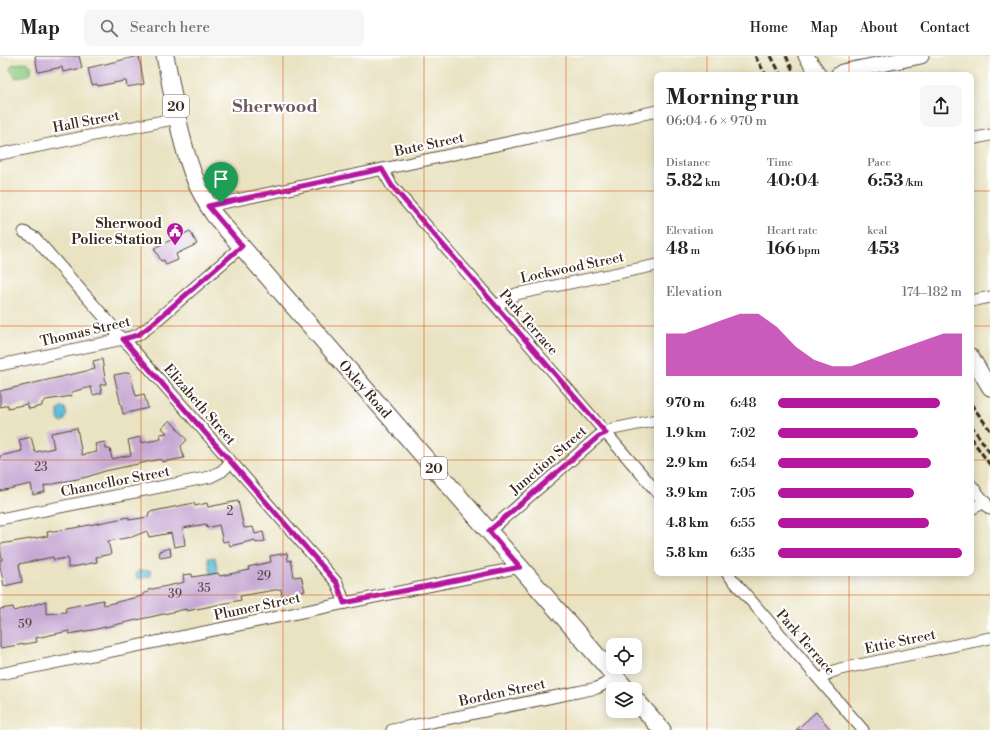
<!DOCTYPE html>
<html lang="en">
<head>
<meta charset="utf-8">
<style>
  :root { --surface:#fff; --page:#f6f6f6; --text:#202124; --muted:#757577; --line:#e0e0e0; --accent:#b5179e }
  body { margin:0; font-family:"Libre Bodoni",serif; background:var(--page); color:var(--text); height:100vh; display:flex; flex-direction:column; font-size:15px; white-space:nowrap }
  * { box-sizing:border-box; margin:0 }
  p { font-size:13px; color:var(--muted) }
  .icon { flex:none; width:22px; height:22px; fill:none; stroke:currentColor; stroke-width:2; stroke-linecap:round; stroke-linejoin:round }
  .map { position:relative; flex:1; overflow:hidden }
  .side { position:absolute; left:654px; top:16px; width:320px; height:504px; display:flex; flex-direction:column; background:var(--surface); border-radius:8px; box-shadow:0 2px 10px #0003 }
  .side>* { flex:none }
  .controls { position:absolute; left:606px; top:582px; display:grid; gap:8px }
  .controls a { display:grid; place-items:center; width:36px; height:36px; border-radius:8px; background:var(--surface); box-shadow:0 2px 10px #0003; font-size:20px }
  .pin { position:absolute; display:grid; place-items:center; width:34px; height:34px; color:#fff; margin:-41px -17px; border-radius:50% 50% 50% 0; rotate:-45deg; box-shadow:0 0 4px #0007 }
  .pin .icon { rotate:45deg }
  .round { display:grid; place-items:center; flex:none; width:42px; height:42px; border-radius:8px; background:var(--page) }
  .overview { display:flex; align-items:center; justify-content:space-between; height:68px; padding:0 12px }
  h1 { font-size:22px; font-weight:700; line-height:30px }
  .stats { display:grid; grid-template-columns:repeat(3,1fr); gap:6px; height:68px; padding:4px 12px }
  .stats div { display:grid; align-content:center }
  .stats b { font-size:17px; font-weight:700 }
  .stats small { font-size:11px; font-weight:400 }
  .stats p { font-size:11px }
  .chart { height:112px; padding:8px 12px }
  .chart p { display:flex; justify-content:space-between }
  .chart svg { width:100%; height:72px; margin-top:4px; fill:var(--accent); opacity:.7 }
  ul { padding:0 12px; list-style:none; font-size:13px }
  li { display:grid; grid-template-columns:64px 48px 1fr; align-items:center; height:30px }
  li i { height:10px; border-radius:5px; background:var(--accent) }
  header { display:flex; align-items:center; gap:24px; box-sizing:border-box; height:56px; padding:0 20px; background:var(--surface); border-bottom:1px solid var(--line) }
  header strong { font-size:19px }
  nav { display:flex; gap:22px; margin-inline-start:auto; font-size:14px }
  .search { width:280px; height:36px; background:var(--page); display:flex; align-items:center; gap:10px; box-sizing:border-box; padding:0 14px; border-radius:8px; color:var(--muted); font-size:15px }
  .map>svg:first-child { display:block }
  .green { fill:#8fcf86; stroke:#657c52 }
  .water { fill:#55bad4; stroke:#487279 }
  .building { fill:#c7aad4 }
  .lines { fill:none; stroke-linecap:round; stroke-linejoin:round }
  .street-casing { stroke:#554637; stroke-width:13 }
  .secondary-casing { stroke:#554637; stroke-width:17 }
  .primary-casing { stroke:#554637; stroke-width:19 }
  .street { stroke:#fff; stroke-width:11 }
  .secondary { stroke:#fff; stroke-width:15 }
  .primary { stroke:#fff; stroke-width:17 }
  .rail { stroke:#3b2a1e; stroke-width:3; stroke-dasharray:6 3; stroke-linecap:butt }
  .route-casing { stroke:#fff; stroke-width:8 }
  .route { stroke:#b5179e; stroke-width:5 }
  .grid { fill:none; stroke:#d7540e; stroke-width:1; stroke-opacity:0.55 }
  .labels { text-anchor:middle; stroke-width:4; stroke-linejoin:round; paint-order:stroke }
  .number-label { font-size:12px; fill:#5e4a4c }
  .shield { fill:#fff; stroke:#766a62; stroke-width:1 }
  .shield-label { font-size:13px; font-weight:bold; fill:#3b2a1e }
  .street-label { font-size:14px; fill:#3b2a1e; stroke:#fff }
  .poi-label { font-size:14px; font-weight:bold; fill:#3b2a1e; stroke:#fff; text-anchor:end }
  .district-label { font-size:18px; font-weight:bold; fill:#6c575e; stroke:#fff }
</style>
</head>
<body>
<header>
<strong>Map</strong>
<div class="search"><svg class="icon" aria-label="search" viewBox="0 0 24 24"><circle cx="10" cy="10" r="6"/><path d="M15 15l6 6"/></svg>Search here</div>
<nav><a>Home</a><a>Map</a><a>About</a><a>Contact</a></nav>
</header>
<div class="map">
<svg width="990" height="674" viewBox="0 0 990 674">
  <rect width="100%" height="100%" fill="#fff"/>
  <filter id="ink" filterUnits="userSpaceOnUse"><feTurbulence type="fractalNoise" baseFrequency=".025" numOctaves="2"/><feDisplacementMap in="SourceGraphic" scale="8" xChannelSelector="R" yChannelSelector="G"/><feConvolveMatrix kernelMatrix="1 2 1 2 8 2 1 2 1" color-interpolation-filters="sRGB"/></filter>
  <filter id="wash" filterUnits="userSpaceOnUse"><feTurbulence type="fractalNoise" baseFrequency=".012" numOctaves="4" result="noise"/><feDisplacementMap in="SourceGraphic" scale="16" xChannelSelector="R" yChannelSelector="G"/><feGaussianBlur stdDeviation="0.9" result="paint"/><feColorMatrix in="noise" values="0 0 0 0 0 0 0 0 0 0 0 0 0 0 0 0 0 1.4 0 .05"/><feComposite in="paint" operator="in"/></filter>
  <g filter="url(#wash)">
    <rect width="100%" height="100%" fill="#e9e3c2"/>
    <path class="green" d="M27 6 31 10V18L16 22 10 13 12 9Z"/>
    <g class="water">
      <path d="M62 351 65 352 67 357 65 364 61 367 58 363V354Z"/>
      <path d="M215 501 218 517 211 518 208 502Z"/>
      <path d="M150 514 151 520 139 523 136 521 137 515Z"/>
    </g>
    <g id="blocks">
      <g class="building">
        <path d="M35 0H79L82 12 63 16 62 11 38 16Z"/>
        <path d="M139 0 144 28 127 31 126 25H124L98 30 97 28 92 29 88 12Z"/>
        <path d="M190 175 197 188 176 198 178 204 166 209 164 204 161 205 154 192Z"/>
        <path d="M102 303 106 328 100 329 102 337 93 339 91 331 75 335 71 337 72 340 46 344 42 347V350L34 352 29 353 27 348 8 352V349L0 351V335L95 313 93 305Z"/>
        <path d="M130 316 136 340 144 338 148 352 123 358 114 319Z"/>
        <path d="M170 364 187 384 181 390 184 402 162 406 161 403 105 415 87 421 44 430 45 436 33 439 31 428 0 435V400L22 395 19 384 31 381 35 396 54 392 51 377 77 372 82 399 97 396 95 388 105 386 106 393H110L112 403 131 399 128 384 140 381 141 387 161 383 160 378 167 377 162 372Z"/>
        <path d="M238 445 244 472 253 471 255 478 263 476 265 485 256 487 255 484 230 490 228 485 223 486 219 469 207 472 206 468 183 472 185 489 174 491 171 477 149 481 147 475 132 481 108 485 111 498 96 501 97 506 68 512V502L54 504 53 501 19 508 22 526 4 530 0 510V504H2L0 488 48 480 47 476 74 472 129 461V464L148 461 149 456 194 447 195 450 207 447 208 451Z"/>
        <path d="M170 492 171 500 160 502 159 495Z"/>
        <path d="M287 497 288 505 291 504 294 521 301 520 305 535 282 540 281 533 240 540 241 544 187 555 186 553 92 574 69 578V575L36 582 37 586 0 592V553L13 551 14 555 46 545V558L66 556 65 552 103 544 104 549 142 540 144 537 149 536 148 534 181 527 184 526 183 519 192 518V521L218 517 220 520 249 514 248 511 271 506 270 500Z"/>
        <path d="M816 656 831 674H796Z"/>
      </g>
    </g>
  </g>
  <g filter="url(#ink)">
    <use href="#blocks" fill-opacity="0" stroke="#554637" stroke-width="1"/>
    <g class="lines">
      <g class="street-casing">
        <g id="street">
          <path d="M971 83 990 79"/>
          <path d="M0 98 178 62"/>
          <path d="M382 113 392 130 657 436"/>
          <path d="M208 150 657 55"/>
          <path d="M24 176 35 182 114 272 116 277 130 290 337 527 345 547"/>
          <path d="M971 245 990 241"/>
          <path d="M496 250 516 238 657 209"/>
          <path d="M0 309 123 283 138 279 150 270 242 190"/>
          <path d="M971 429 990 453"/>
          <path d="M971 453 985 446"/>
          <path d="M0 463 210 421 222 415 231 406"/>
          <path d="M489 475 599 380 613 373 657 364"/>
          <path d="M727 517 863 674"/>
          <path d="M0 618 520 511"/>
          <path d="M820 624 829 617 840 613 990 582"/>
          <path d="M392 674 597 632 616 622"/>
        </g>
      </g>
      <g class="secondary-casing">
        <g id="secondary">
          <path d="M806 0 819 19"/>
          <path d="M838 19 842 16 921 0"/>
          <path d="M971 300 990 332"/>
        </g>
      </g>
      <g class="primary-casing">
        <g id="primary">
          <path id="s1" d="M165 0C177 54 182 114 215 160L626 633"/>
          <path d="M635 643 662 674"/>
        </g>
      </g>
      <use href="#street" class="street"/>
      <use href="#secondary" class="secondary"/>
      <use href="#primary" class="primary"/>
      <g class="rail">
        <path d="M755 0 766 19"/>
        <path d="M771 0 781 19"/>
        <path d="M786 0 795 19"/>
        <path d="M971 348 990 374"/>
        <path d="M971 369 990 397"/>
        <path d="M971 382 990 409"/>
      </g>
    </g>
  </g>
  <g class="lines" filter="url(#ink)">
    <g class="route-casing">
      <path id="route" d="M382 113 392 130 606 377 599 380 489 475 520 511 344 547 337 527 123 283 138 279 150 270 242 190 208 150Z"/>
    </g>
    <use href="#route" class="route"/>
  </g>
  <path class="grid" d="M141 0V674M283 0V674M424 0V674M566 0V674M707 0V19M849 0V19M0 135H657M971 135H990M0 270H657M971 270H990M0 404H657M971 404H990M707 517V674M849 517V674M0 539H990"/>
  <defs>
    <g id="civic-pin" transform="scale(0.9)"><path d="M0 17L-7.5 6A9.5 9.5 0 1 1 7.5 6Z" fill="#b5179e" stroke="#fff"/><path d="M-.6-6.5H3V-4.5H.6V-3L4-1V1h2V6H-6V1h2V-1L-.6-3ZM-1.2 2.5V6h2.4V2.5Z" fill="#fff"/></g>
  </defs>
  <g fill-rule="evenodd">
    <use href="#civic-pin" x="175" y="175"/>
  </g>
  <g class="labels">
    <g class="number-label">
      <text x="41" y="415">23</text>
      <text x="230" y="459">2</text>
      <text x="264" y="524">29</text>
      <text x="204" y="536">35</text>
      <text x="175" y="542">39</text>
      <text x="25" y="572">59</text>
    </g>
    <g class="shield">
      <rect x="163" y="39" width="26" height="22" rx="3"/>
      <rect x="421" y="401" width="26" height="22" rx="3"/>
    </g>
    <g class="shield-label">
      <text x="176" y="55">20</text>
      <text x="434" y="417">20</text>
    </g>
    <g class="street-label">
      <text transform="translate(86 65) rotate(-11)" y="5">Hall Street</text>
      <text transform="translate(429 88) rotate(-12)" y="5">Bute Street</text>
      <text transform="translate(572 211) rotate(-12)" y="5">Lockwood Street</text>
      <text transform="translate(529 266) rotate(49)" y="5">Park Terrace</text>
      <text transform="translate(85 275) rotate(-13)" y="5">Thomas Street</text>
      <text dy="5" stroke="none"><textPath href="#s1" startOffset="398">Oxley Road</textPath></text>
      <text transform="translate(200 348) rotate(49)" y="5">Elizabeth Street</text>
      <text transform="translate(548 404) rotate(-41)" y="5">Junction Street</text>
      <text transform="translate(115 425) rotate(-11)" y="5">Chancellor Street</text>
      <text transform="translate(257 550) rotate(-12)" y="5">Plumer Street</text>
      <text transform="translate(900 585) rotate(-12)" y="5">Ettie Street</text>
      <text transform="translate(806 586) rotate(49)" y="5">Park Terrace</text>
      <text transform="translate(502 636) rotate(-12)" y="5">Borden Street</text>
    </g>
    <g class="poi-label">
      <text x="162" y="172">Sherwood<tspan x="162" dy="16">Police Station</tspan></text>
    </g>
    <g class="district-label">
      <text x="275" y="56">Sherwood</text>
    </g>
  </g>
</svg>
<div class="controls">
<a><svg class="icon" aria-label="locate" viewBox="0 0 24 24"><circle cx="12" cy="12" r="6"/><path d="M12 2v4M12 18v4M2 12h4M18 12h4"/></svg></a>
<a><svg class="icon" aria-label="layers" viewBox="0 0 24 24"><path d="M12 4l9 5-9 5-9-5zM3 14l9 5 9-5"/></svg></a>
</div>
<div class="pin" style="left:221px;top:147px;background:#1e9e55"><svg class="icon" aria-label="arrive" viewBox="0 0 24 24"><path d="M6 21V4h12l-3 4 3 4H6"/></svg></div>
<section class="side">
<div class="overview"><div><h1>Morning run</h1><p>06:04 · 6 × 970 m</p></div><a class="round"><svg class="icon" aria-label="share" viewBox="0 0 24 24"><path d="M12 15V3M7 8l5-5 5 5M5 13v7h14v-7"/></svg></a></div>
<div class="stats">
<div><p>Distance</p><b>5.82<small> km</small></b></div>
<div><p>Time</p><b>40:04</b></div>
<div><p>Pace</p><b>6:53<small> /km</small></b></div>
</div>
<div class="stats">
<div><p>Elevation</p><b>48<small> m</small></b></div>
<div><p>Heart rate</p><b>166<small> bpm</small></b></div>
<div><p>kcal</p><b>453</b></div>
</div>
<div class="chart"><p><span>Elevation</span>174–182 m</p>
<svg viewBox="0 0 160 44" preserveAspectRatio="none"><path d="M0 44V18L10 18L20 14L30 10L40 6L50 6L60 14L70 26L80 34L90 38L100 38L110 34L120 30L130 26L140 22L150 18L160 18V44z"/></svg>
</div>
<ul>
<li><b>970 m</b>6:48<i style="width:88%"></i></li>
<li><b>1.9 km</b>7:02<i style="width:76%"></i></li>
<li><b>2.9 km</b>6:54<i style="width:83%"></i></li>
<li><b>3.9 km</b>7:05<i style="width:74%"></i></li>
<li><b>4.8 km</b>6:55<i style="width:82%"></i></li>
<li><b>5.8 km</b>6:35<i style="width:100%"></i></li>
</ul>
</section>
</div>
</body>
</html>
